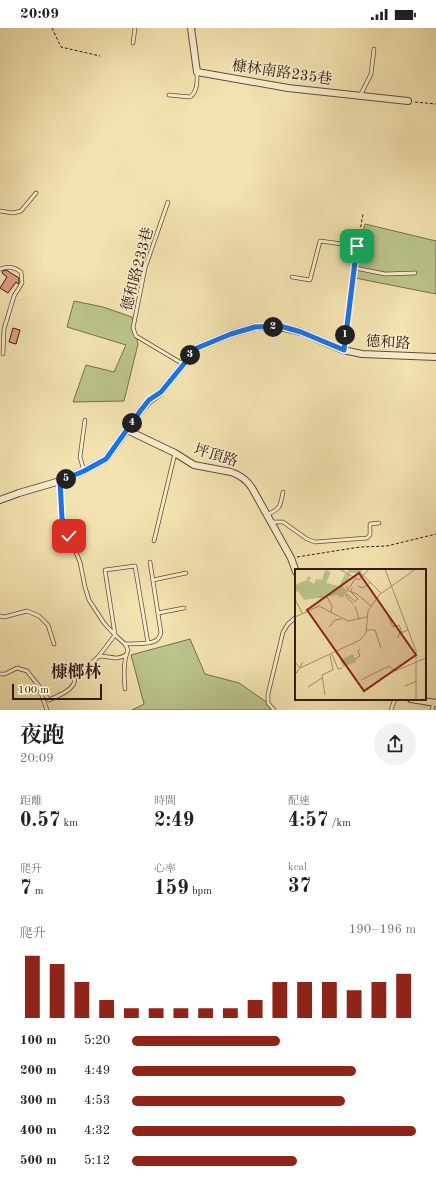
<!DOCTYPE html>
<html lang="zh-TW">
<head>
<meta charset="utf-8">
<style>
  :root { --surface:#fff; --page:#f2f2f2; --text:#222; --muted:#767676; --accent:#8f2418 }
  body { margin:0; font-family:"Old Standard TT","Noto Serif TC",serif; background:var(--page); color:var(--text); height:100vh; display:flex; flex-direction:column; font-size:15px; white-space:nowrap }
  * { box-sizing:border-box; margin:0 }
  p { font-size:13px; color:var(--muted) }
  .icon { flex:none; width:22px; height:22px; fill:none; stroke:currentColor; stroke-width:2; stroke-linecap:round; stroke-linejoin:round }
  .map { position:relative; height:682px; overflow:hidden }
  .drawer { display:flex; flex-direction:column; background:var(--surface); flex:1 }
  .drawer>* { flex:none }
  .scale { position:absolute; left:12px; bottom:10px; width:90px; box-sizing:border-box; padding-left:4px; border:2px solid #321c0d; border-top:0; font-size:11px; line-height:14px; white-space:nowrap; color:#321c0d; -webkit-text-stroke:3px #f7edcc; paint-order:stroke }
  .pin { position:absolute; display:grid; place-items:center; width:34px; height:34px; color:#fff; margin:-17px; border-radius:8px; box-shadow:0 2px 6px #0006 }
  .km { position:absolute; width:20px; height:20px; margin:-10px; border-radius:50%; background:#222; color:#fff; font-size:11px; line-height:20px; text-align:center }
  .round { display:grid; place-items:center; flex:none; width:42px; height:42px; border-radius:21px; background:var(--page) }
  .head { display:flex; align-items:center; justify-content:space-between; height:68px; padding:0 20px }
  h1 { font-size:22px; font-weight:700; line-height:30px }
  .metrics { display:grid; grid-template-columns:repeat(3,1fr); gap:6px; height:68px; padding:4px 20px }
  .metrics div { display:grid; align-content:center }
  .metrics b { font-size:20px; font-weight:700 }
  .metrics small { font-size:11px; font-weight:400 }
  .metrics p { font-size:11px }
  .chart { height:112px; padding:8px 20px }
  .chart p { display:flex; justify-content:space-between }
  .chart svg { width:100%; height:72px; margin-top:4px; stroke:var(--accent); stroke-width:6 }
  ul { padding:0 20px; list-style:none; font-size:13px }
  li { display:grid; grid-template-columns:64px 48px 1fr; align-items:center; height:30px }
  li i { height:10px; border-radius:5px; background:var(--accent) }
  .status { display:flex; justify-content:space-between; align-items:center; height:28px; padding:0 20px; background:var(--surface); direction:ltr }
  .status svg { height:11px; fill:currentColor }
  .map>svg:first-child { display:block }
  .green { fill:#bbc48b; stroke:#76704c }
  .building { fill:#e19e85; stroke:#321c0d }
  .lines { fill:none; stroke-linecap:round; stroke-linejoin:round }
  .lane-casing { stroke:#624e36; stroke-width:4.5 }
  .street-casing { stroke:#624e36; stroke-width:8 }
  .path { stroke:#321c0d; stroke-width:1; stroke-dasharray:3 2; stroke-linecap:butt }
  .lane { stroke:#f7edcc; stroke-width:3 }
  .street { stroke:#f7edcc; stroke-width:6 }
  .route-casing { stroke:#fff; stroke-width:8 }
  .route { stroke:#1a73e8; stroke-width:5 }
  .labels { text-anchor:middle; stroke-width:3.5; stroke-linejoin:round; paint-order:stroke }
  .street-label { font-size:15px; fill:#321c0d; stroke:#f7edcc }
  .quarter-label { font-size:17px; font-weight:bold; fill:#321c0d; stroke:#f7edcc }
  .inset-road { fill:none; stroke:#a6936f; stroke-width:1 }
  .view { fill:#8f2418; fill-opacity:0.15; stroke:#8f2418; stroke-width:2 }
  .inset-edge { fill:none; stroke:#321c0d; stroke-width:2 }
</style>
</head>
<body>
<div class="status"><b>20:09</b><svg viewBox="0 0 49 12"><path d="M0 12V9h3v3zM5 12V6h3v6zM10 12V3h3v9zM15 12V0h3v12zM26 1h20v11H26zM47 4h2v5h-2z"/></svg></div>
<div class="map">
<svg width="436" height="682" viewBox="0 0 436 682">
  <rect width="100%" height="100%" fill="#f3e3b0"/>
  <filter id="stains"><feTurbulence type="fractalNoise" baseFrequency=".005" numOctaves="4"/><feColorMatrix values="0 0 0 0 .2 0 0 0 0 .09 0 0 0 0 .02 0 0 0 .5 -.17"/></filter>
  <radialGradient id="worn" r=".72"><stop offset=".6" stop-color="#630" stop-opacity="0"/><stop offset="1" stop-color="#630" stop-opacity=".3"/></radialGradient>
  <g class="green">
    <path d="M365 196 436 213V266L350 249Z"/>
    <path d="M74 273 103 279 132 289 138 316 124 373 73 374 86 337 114 344 126 317 67 299Z"/>
    <path d="M190 611 205 646 239 655 268 675 274 682H132L144 676 131 627Z"/>
  </g>
  <g class="building">
    <path d="M6 242 19 250V254L18 256 16 254 8 265 0 260 7 249 2 245 3 243Z"/>
    <path d="M13 300 20 302 16 316 9 314Z"/>
  </g>
  <g class="lines">
    <g class="lane-casing">
      <g id="lane">
        <path d="M133 15 135 0"/>
        <path d="M169 67 190 69C198 63 197 53 197 44"/>
        <path d="M360 68 371 46 374 21"/>
        <path d="M168 174 145 240 133 300 136 308 183 336"/>
        <path d="M0 183 13 185 21 183 36 165"/>
        <path d="M355 240 385 246 415 245"/>
        <path d="M0 241C9 238 14 239 21 244L22 255 14 268 4 301 3 326"/>
        <path d="M292 249 310 252 320 213 357 218"/>
        <path d="M84 443 80 429 85 392"/>
        <path d="M60 453 62 490 69 508 80 534 85 559 89 572 104 595 115 607 125 616 128 622C123 634 124 648 125 661"/>
        <path d="M267 487C281 480 280 479 283 464"/>
        <path d="M271 494H283L307 511 315 514 367 510 370 507V496L379 495"/>
        <path d="M154 513 175 425"/>
        <path d="M153 552 186 545"/>
        <path d="M158 585 184 580"/>
        <path d="M0 588 4 589 27 583 39 588 48 597 54 616"/>
        <path d="M125 616C133 615 148 617 155 613 158 612 160 608 161 605L150 534"/>
        <path d="M99 628 115 607 105 542 135 538 148 615"/>
        <path d="M0 646H5L17 640 27 643 38 657 47 682"/>
        <path d="M38 657 49 672C57 668 70 664 74 655 75 652 75 648 74 645L76 642C87 640 92 635 99 628 110 628 116 633 126 627"/>
        <path d="M274 682 268 675V666L283 604 288 596 296 589"/>
        <path d="M391 682 395 671"/>
        <path d="M432 682 434 675"/>
      </g>
    </g>
    <g class="street-casing">
      <g id="street">
        <path d="M191 0 197 44 288 60 408 73"/>
        <path d="M127 402 175 425 194 437 231 444C240 447 247 452 252 460L291 530 296 544"/>
        <path d="M0 472 19 465 60 453 84 443 106 431 127 402 141 382 149 373 161 364 197 320 231 306 255 299H280L301 304 343 322 362 326 436 329"/>
        <path d="M411 671 436 675"/>
      </g>
    </g>
    <g class="path">
      <path d="M52 0 61 19 100 28"/>
      <path d="M415 74 436 76"/>
      <path d="M358 214 363 186"/>
      <path d="M355 236 357 223"/>
      <path d="M344 315 354 245"/>
      <path d="M297 529 360 519 387 518 436 506"/>
    </g>
    <use href="#lane" class="lane"/>
    <use href="#street" class="street"/>
  </g>
  <g class="lines">
    <g class="route-casing">
      <path id="route" d="M69 508 62 490 60 453 84 443 106 431 141 382 149 372 161 364 197 320 231 306 255 299 280 298 301 304 344 322 357 218"/>
    </g>
    <use href="#route" class="route"/>
  </g>
  <g class="labels">
    <g class="street-label">
      <text transform="translate(282 44) rotate(8)" y="5">槺林南路235巷</text>
      <text transform="translate(137 241) rotate(-75)" y="5">德和路233巷</text>
      <text transform="translate(388 314) rotate(3)" y="5">德和路</text>
      <text transform="translate(216 427) rotate(17)" y="5">坪頂路</text>
    </g>
    <g class="quarter-label">
      <text x="76" y="649">槺榔林</text>
    </g>
  </g>
  <g transform="translate(295 541)">
    <rect width="131" height="131" fill="#f3e3b0"/>
    <path d="M52 0H68L65 4H54L55 8 47 17 53 22 47 29 42 26 9 31 3 22 0 23V16L12 11V8H16L14 12 19 15 21 10 27 11 30 1 36 3 31 14 44 17 50 5 53 4ZM58 85 61 93 48 98 45 91Z" fill="#bbc48b"/>
    <path class="inset-road" d="M44 0 64 11 74 0M90 0 121 82V131M58 8 65 3 86 24M51 17 54 22 62 25 76 37M63 17 68 19 76 13M53 21 60 10M52 25 60 33 63 30 56 23 57 19M52 25 51 27 58 35M24 28H32L37 37 36 43M0 30 7 44M60 37 64 50M93 47 98 58 104 56 107 63M0 48 24 37 53 52 72 48M34 58 40 51 47 50M71 61H80L86 79M103 69 104 65 113 61M37 85 43 100 47 99M60 90 65 87 63 82 65 80M0 93 5 99 65 71 71 64 73 42 84 26 121 0M0 106 8 93M66 111 94 97 100 102 131 89M110 117 122 112M13 118 27 109M30 126 27 106 38 101 35 86"/>
    <path class="view" d="M64 4 121 86 69 122 12 41Z"/>
    <rect width="131" height="131" class="inset-edge"/>
  </g>
  <rect width="100%" height="100%" filter="url(#stains)"/>
  <rect width="100%" height="100%" fill="url(#worn)"/>
</svg>
<div class="scale">100 m</div>
<div class="pin" style="left:357px;top:218px;background:#1e9e55"><svg class="icon" aria-label="arrive" viewBox="0 0 24 24"><path d="M6 21V4h12l-3 4 3 4H6"/></svg></div>
<div class="pin" style="left:69px;top:508px;background:#d93025"><svg class="icon" aria-label="check" viewBox="0 0 24 24"><path d="M5 12l5 5 9-10"/></svg></div>
<b class="km" style="left:345px;top:307px">1</b>
<b class="km" style="left:273px;top:299px">2</b>
<b class="km" style="left:190px;top:327px">3</b>
<b class="km" style="left:132px;top:395px">4</b>
<b class="km" style="left:66px;top:451px">5</b>
</div>
<section class="drawer">
<div class="head"><div><h1>夜跑</h1><p>20:09</p></div><a class="round"><svg class="icon" aria-label="share" viewBox="0 0 24 24"><path d="M12 15V3M7 8l5-5 5 5M5 13v7h14v-7"/></svg></a></div>
<div class="metrics">
<div><p>距離</p><b>0.57<small> km</small></b></div>
<div><p>時間</p><b>2:49</b></div>
<div><p>配速</p><b>4:57<small> /km</small></b></div>
</div>
<div class="metrics">
<div><p>爬升</p><b>7<small> m</small></b></div>
<div><p>心率</p><b>159<small> bpm</small></b></div>
<div><p>kcal</p><b>37</b></div>
</div>
<div class="chart"><p><span>爬升</span>190–196 m</p>
<svg viewBox="0 0 160 44" preserveAspectRatio="none"><path d="M5 44V6M15 44V11M25 44V22M35 44V33M45 44V38M55 44V38M65 44V38M75 44V38M85 44V38M95 44V33M105 44V22M115 44V22M125 44V22M135 44V27M145 44V22M155 44V17"/></svg>
</div>
<ul>
<li><b>100 m</b>5:20<i style="width:52%"></i></li>
<li><b>200 m</b>4:49<i style="width:79%"></i></li>
<li><b>300 m</b>4:53<i style="width:75%"></i></li>
<li><b>400 m</b>4:32<i style="width:100%"></i></li>
<li><b>500 m</b>5:12<i style="width:58%"></i></li>
</ul>
</section>
</body>
</html>
